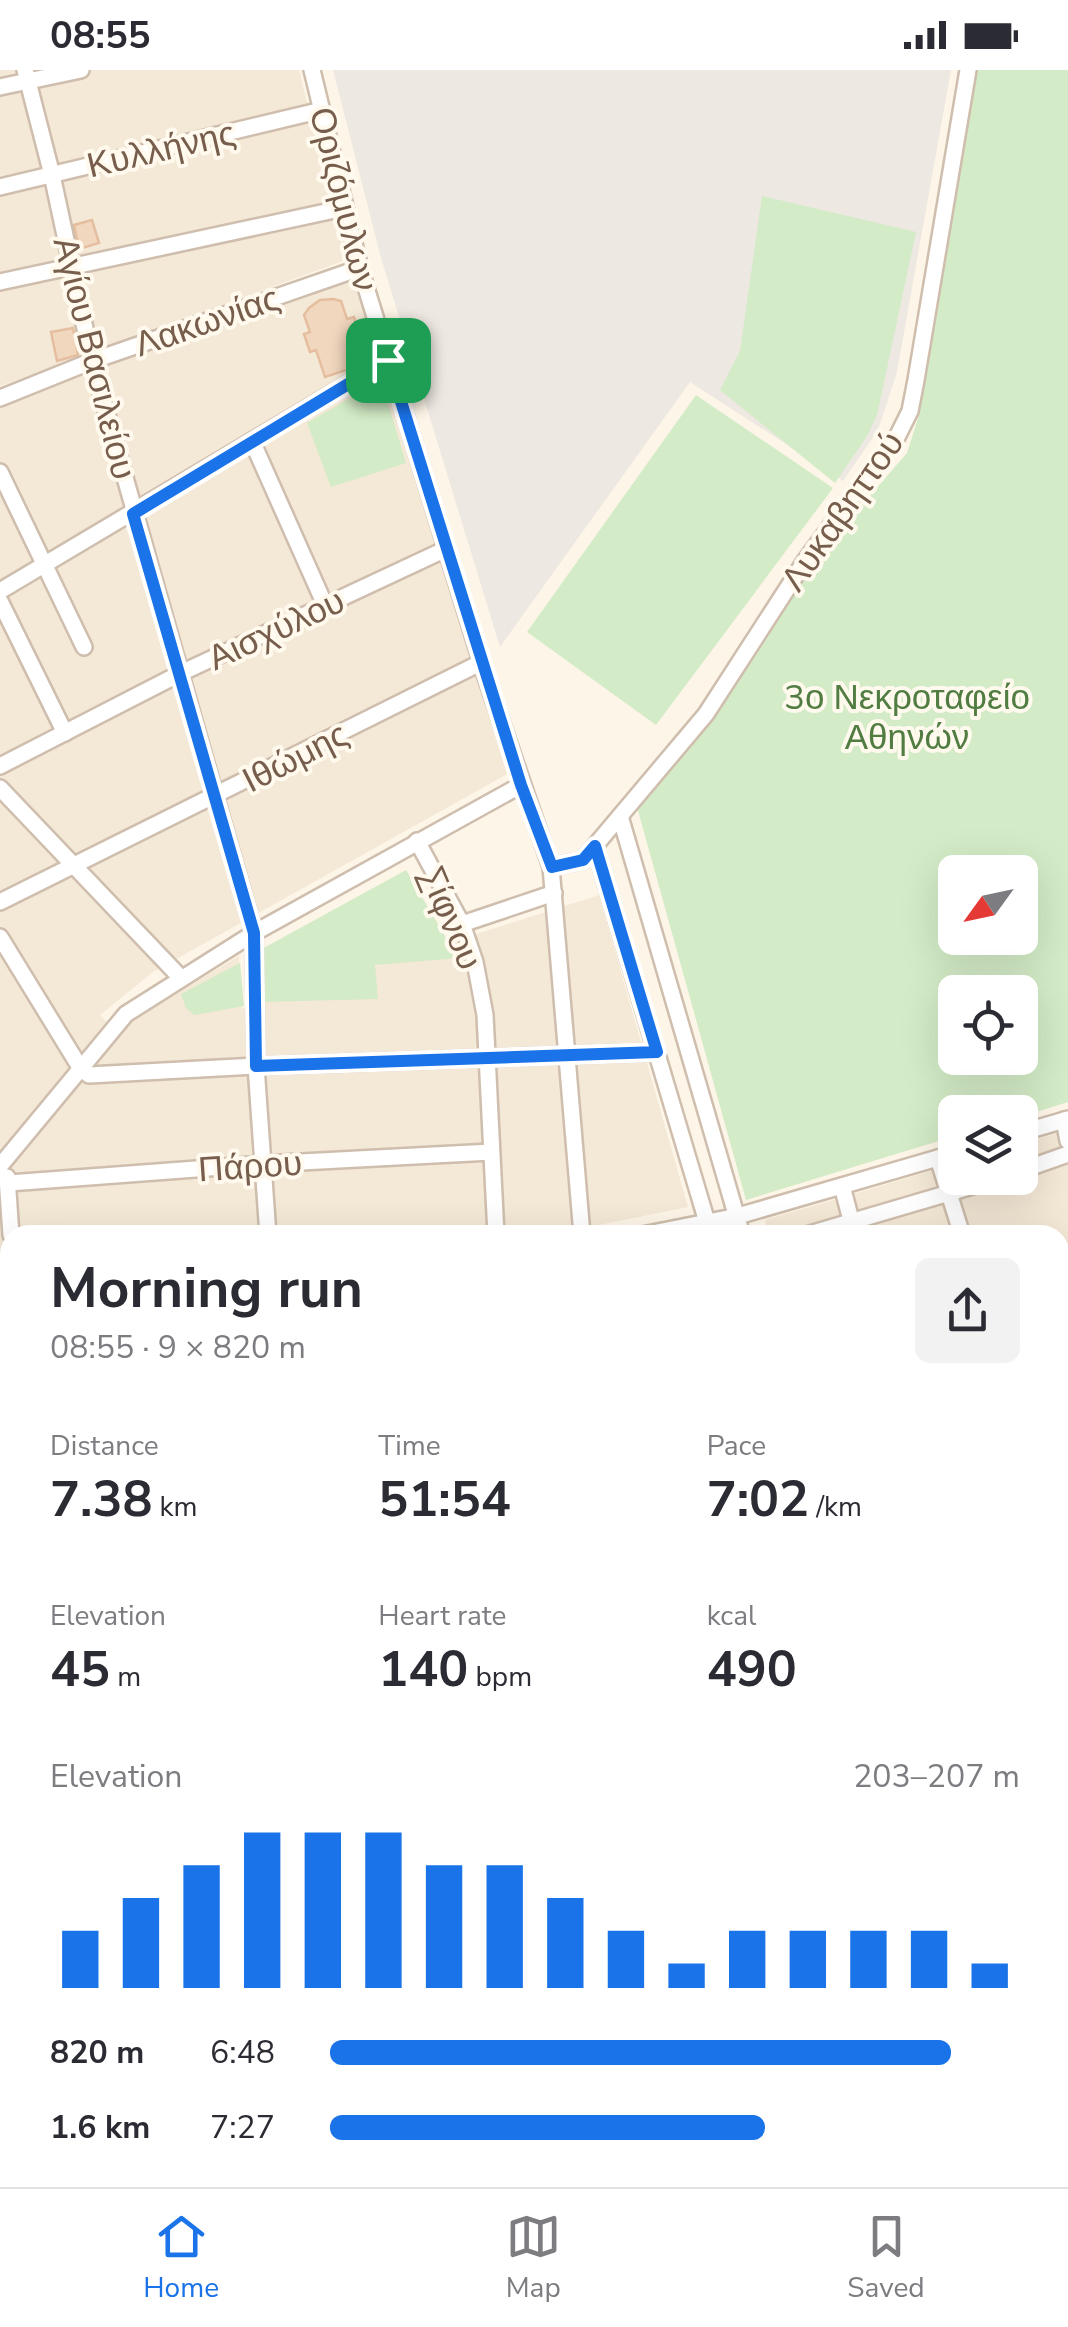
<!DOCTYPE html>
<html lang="en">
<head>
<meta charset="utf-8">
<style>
  :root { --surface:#fff; --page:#f2f2f3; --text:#2b2b33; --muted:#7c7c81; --line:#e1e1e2; --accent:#1a73e8 }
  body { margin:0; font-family:"Nunito Sans",sans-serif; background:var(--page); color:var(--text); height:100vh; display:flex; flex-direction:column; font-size:38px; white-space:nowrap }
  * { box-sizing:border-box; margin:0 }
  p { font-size:32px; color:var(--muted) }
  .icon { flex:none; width:55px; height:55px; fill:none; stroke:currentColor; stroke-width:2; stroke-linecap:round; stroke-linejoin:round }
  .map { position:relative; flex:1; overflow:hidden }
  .details { position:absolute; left:0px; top:1155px; width:1070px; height:962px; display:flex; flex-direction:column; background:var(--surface); border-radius:30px 30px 0 0; box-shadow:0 10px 40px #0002 }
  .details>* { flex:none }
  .needle { width:65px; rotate:237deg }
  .fabs { position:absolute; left:938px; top:785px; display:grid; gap:20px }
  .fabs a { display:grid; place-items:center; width:100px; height:100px; border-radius:15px; background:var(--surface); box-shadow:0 10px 40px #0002; font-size:50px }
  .pin { position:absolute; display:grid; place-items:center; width:85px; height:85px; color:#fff; margin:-42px; border-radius:20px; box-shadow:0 5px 15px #0006 }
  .round { display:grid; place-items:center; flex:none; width:105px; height:105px; border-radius:15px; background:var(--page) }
  .head { display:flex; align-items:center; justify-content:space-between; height:170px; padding:0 50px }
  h1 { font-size:55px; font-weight:700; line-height:75px }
  .metrics { display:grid; grid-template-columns:repeat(3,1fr); gap:15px; height:170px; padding:10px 50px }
  .metrics div { display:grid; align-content:center }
  .metrics b { font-size:50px; font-weight:700 }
  .metrics small { font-size:28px; font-weight:400 }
  .metrics p { font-size:28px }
  .chart { height:280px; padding:20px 50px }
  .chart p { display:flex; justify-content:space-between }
  .chart svg { width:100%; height:180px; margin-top:10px; stroke:var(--accent); stroke-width:6 }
  ul { padding:0 50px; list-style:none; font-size:32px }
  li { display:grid; grid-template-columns:160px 120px 1fr; align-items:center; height:75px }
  li i { height:25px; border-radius:12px; background:var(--accent) }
  .status { display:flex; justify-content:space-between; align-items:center; height:70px; padding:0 50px; background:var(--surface); direction:ltr }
  .status svg { height:28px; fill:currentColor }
  .tab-bar { display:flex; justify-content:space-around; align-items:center; height:140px; border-top:2px solid var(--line); background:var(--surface); font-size:28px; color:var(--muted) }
  .tab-bar a { display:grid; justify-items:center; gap:5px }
  .tab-bar .current { color:var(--accent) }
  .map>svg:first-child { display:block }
  .residential { fill:#f4e8d6 }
  .industrial { fill:#ede8e1 }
  .green { fill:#d3ebc6; fill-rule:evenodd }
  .building { fill:#f2d7bf; stroke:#e5be9f; stroke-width:2.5 }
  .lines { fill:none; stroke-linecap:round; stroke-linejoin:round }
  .street-casing { stroke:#cfbead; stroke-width:20 }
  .secondary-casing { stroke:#d2bfab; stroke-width:28 }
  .street { stroke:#fff; stroke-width:15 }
  .secondary { stroke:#fff; stroke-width:22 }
  .route-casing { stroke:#fff; stroke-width:20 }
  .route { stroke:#1a73e8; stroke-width:12 }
  .labels { text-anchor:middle; stroke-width:8; stroke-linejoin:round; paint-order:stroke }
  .street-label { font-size:35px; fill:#775d4b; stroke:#fff9ee }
  .park-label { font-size:35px; fill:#517d42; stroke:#fff9ee }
</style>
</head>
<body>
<div class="status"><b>08:55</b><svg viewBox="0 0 49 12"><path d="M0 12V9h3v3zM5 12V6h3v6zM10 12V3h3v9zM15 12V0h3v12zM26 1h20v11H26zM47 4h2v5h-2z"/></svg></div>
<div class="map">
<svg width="1068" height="2117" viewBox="0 0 1068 2117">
  <rect width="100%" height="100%" fill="#fdf6e8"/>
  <g class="residential">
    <path d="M0 0H299L346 190 0 316Z"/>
    <path d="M353 202 509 703 153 902 100 945 112 957 0 1082V328Z"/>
    <path d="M599 825 688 1137 569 1161V1165H10V1325L0 1319V1103L119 958 239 886 241 939Z"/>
    <path d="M1068 1060V1831L1060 1832V1165H768L765 1150 955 1094V1108H1020V1074Z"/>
    <path d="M0 1356 10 1362V2108H542L543 2117H0Z"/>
    <path d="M1068 1865V2117H973L971 2108H1060V1866Z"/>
    <path d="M577 2108H933L936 2117H578Z"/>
  </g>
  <path class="industrial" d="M333 0H951L897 302 878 360 843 411 690 312 500 577 381 188Z"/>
  <g class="green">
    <path d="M974 0H1068V1032L1020 1047V1042H955V1066L746 1130 637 737 720 636 816 488 907 383 918 348ZM955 802H1020V868H955ZM955 922H1020V988H955Z"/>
    <path d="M762 126 916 162 877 345 867 366 835 413 720 320 740 281Z"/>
    <path d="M381 310 406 393 331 417 307 353Z"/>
    <path d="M696 325 833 418 656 655 527 562Z"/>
    <path d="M406 800 458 888 375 895 378 929 261 932 260 880Z"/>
    <path d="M240 893 244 936 194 945 186 938 181 924Z"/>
    <path d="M58 2108H239L154 2117H67Z"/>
  </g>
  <g class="building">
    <path d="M92 150 99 173 79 179 74 155Z"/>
    <path d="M333 229 341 231 347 249 354 247 360 265 354 267 361 288 358 289 359 294 352 298 325 307 316 280 310 282 304 264 310 262 304 245 309 238 320 230Z"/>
    <path d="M73 258 78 285 57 291 51 262Z"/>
  </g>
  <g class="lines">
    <g class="street-casing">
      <g id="street">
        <path d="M25 0 52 105 92 291 254 863 256 996 268 1165"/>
        <path d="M312 0 360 198 486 607 551 797 582 1165"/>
        <path d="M0 17 81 0"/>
        <path d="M0 117 322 40"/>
        <path d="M0 212 344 138"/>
        <path d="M0 328 92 291 360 198"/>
        <path d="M252 371 325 535"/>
        <path d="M0 402 84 577"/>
        <path d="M0 521 388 290"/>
        <path d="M0 531 65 663"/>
        <path d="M0 696 181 603 446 479"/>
        <path d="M0 718 180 907"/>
        <path d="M620 746 742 1165"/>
        <path d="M417 771 462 854 475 892 485 945 496 1165"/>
        <path d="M595 776 707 1152"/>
        <path d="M551 797 583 790 706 644 805 491 897 367 910 341 916 310 968 0"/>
        <path d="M0 832 482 592"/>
        <path d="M462 854 554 823"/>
        <path d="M0 867 81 999 89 1005 256 996 657 982"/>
        <path d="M1064 1050 1068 1071"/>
        <path d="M1020 1063 1068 1049"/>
        <path d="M938 1088 962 1165"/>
        <path d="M0 1096 126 944 254 863 521 715"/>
        <path d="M1020 1101 1068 1084"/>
        <path d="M7 1107 11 1165"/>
        <path d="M9 1113 263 1094 491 1082"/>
        <path d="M842 1116 855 1165"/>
        <path d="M642 1165 738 1146 955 1083"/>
        <path d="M806 1165 1000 1108"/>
        <path d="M0 1210 10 1209"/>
        <path d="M1060 1355 1068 1354"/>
        <path d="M0 1490 10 1497"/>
        <path d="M1060 1515 1068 1544"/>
        <path d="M0 1583 10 1569"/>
        <path d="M0 1627 10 1633"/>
        <path d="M1060 1668 1068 1667"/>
        <path d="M1060 1689 1068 1742"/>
        <path d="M0 1780 10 1787"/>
        <path d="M1060 1783 1068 1782"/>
        <path d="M1060 1850 1068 1849"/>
        <path d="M0 1932 10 1939"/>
        <path d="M1060 1933 1068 1932"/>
        <path d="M1060 2031 1068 2030"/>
        <path d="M0 2077 10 2084"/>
        <path d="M44 2108 58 2117"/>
        <path d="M549 2108 550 2117"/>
        <path d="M726 2108 727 2117"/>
        <path d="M194 2117 279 2108"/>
        <path d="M355 2117 361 2108"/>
      </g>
    </g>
    <g class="secondary-casing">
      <g id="secondary">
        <path d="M0 1343 10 1348"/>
        <path d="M949 2108 952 2117"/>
      </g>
    </g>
    <use href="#street" class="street"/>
    <use href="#secondary" class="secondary"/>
  </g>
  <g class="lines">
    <g class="route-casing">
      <path id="route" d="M388 290 521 715 552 797 583 790 595 776 657 982 256 996 254 863 133 444Z"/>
    </g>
    <use href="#route" class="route"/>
  </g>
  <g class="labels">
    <g class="street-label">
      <text transform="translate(161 79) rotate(-13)" y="12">Κυλλήνης</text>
      <text transform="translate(344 129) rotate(76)" y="12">Οριζόμυλων</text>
      <text transform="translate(207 251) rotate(-19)" y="12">Λακωνίας</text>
      <text transform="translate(95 288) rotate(76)" y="12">Αγίου Βασιλείου</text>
      <text transform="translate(842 441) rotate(-55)" y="12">Λυκαβηττού</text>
      <text transform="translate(276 559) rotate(-25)" y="12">Αισχύλου</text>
      <text transform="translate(295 687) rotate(-27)" y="12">Ιθώμης</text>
      <text transform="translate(451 848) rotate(67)" y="12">Σίφνου</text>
      <text transform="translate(250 1096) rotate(-4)" y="12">Πάρου</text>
    </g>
    <g class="park-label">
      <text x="907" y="639">3ο Νεκροταφείο<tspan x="907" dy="40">Αθηνών</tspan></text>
    </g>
  </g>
</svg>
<div class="fabs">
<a><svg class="needle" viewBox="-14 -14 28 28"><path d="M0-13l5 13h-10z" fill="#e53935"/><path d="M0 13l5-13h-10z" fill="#7c7c81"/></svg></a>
<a><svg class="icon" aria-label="locate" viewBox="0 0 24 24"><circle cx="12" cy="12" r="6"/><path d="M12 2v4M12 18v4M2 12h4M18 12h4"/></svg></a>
<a><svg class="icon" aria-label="layers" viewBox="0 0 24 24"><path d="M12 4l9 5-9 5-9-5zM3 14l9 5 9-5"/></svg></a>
</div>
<div class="pin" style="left:388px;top:290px;background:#1e9e55"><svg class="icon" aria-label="arrive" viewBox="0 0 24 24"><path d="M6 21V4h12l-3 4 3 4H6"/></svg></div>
<section class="details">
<div class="head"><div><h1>Morning run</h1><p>08:55 · 9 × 820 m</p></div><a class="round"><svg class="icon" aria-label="share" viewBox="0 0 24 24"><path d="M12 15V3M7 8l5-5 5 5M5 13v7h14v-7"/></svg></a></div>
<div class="metrics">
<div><p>Distance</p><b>7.38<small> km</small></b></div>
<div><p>Time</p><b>51:54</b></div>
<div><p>Pace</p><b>7:02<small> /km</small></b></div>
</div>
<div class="metrics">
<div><p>Elevation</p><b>45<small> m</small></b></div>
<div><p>Heart rate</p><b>140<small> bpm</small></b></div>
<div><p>kcal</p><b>490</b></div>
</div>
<div class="chart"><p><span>Elevation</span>203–207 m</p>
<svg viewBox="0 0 160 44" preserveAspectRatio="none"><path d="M5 44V30M15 44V22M25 44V14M35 44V6M45 44V6M55 44V6M65 44V14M75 44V14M85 44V22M95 44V30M105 44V38M115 44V30M125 44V30M135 44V30M145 44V30M155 44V38"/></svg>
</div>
<ul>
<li><b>820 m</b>6:48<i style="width:90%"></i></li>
<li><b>1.6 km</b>7:27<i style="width:63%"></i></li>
</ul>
</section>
</div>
<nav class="tab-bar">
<a class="current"><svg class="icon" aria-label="home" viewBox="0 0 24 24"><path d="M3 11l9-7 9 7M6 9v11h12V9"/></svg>Home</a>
<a><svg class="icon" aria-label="map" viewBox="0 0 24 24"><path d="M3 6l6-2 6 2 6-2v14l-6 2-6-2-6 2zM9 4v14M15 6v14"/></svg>Map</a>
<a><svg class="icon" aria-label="saved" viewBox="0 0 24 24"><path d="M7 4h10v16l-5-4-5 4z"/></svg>Saved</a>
</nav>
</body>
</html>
